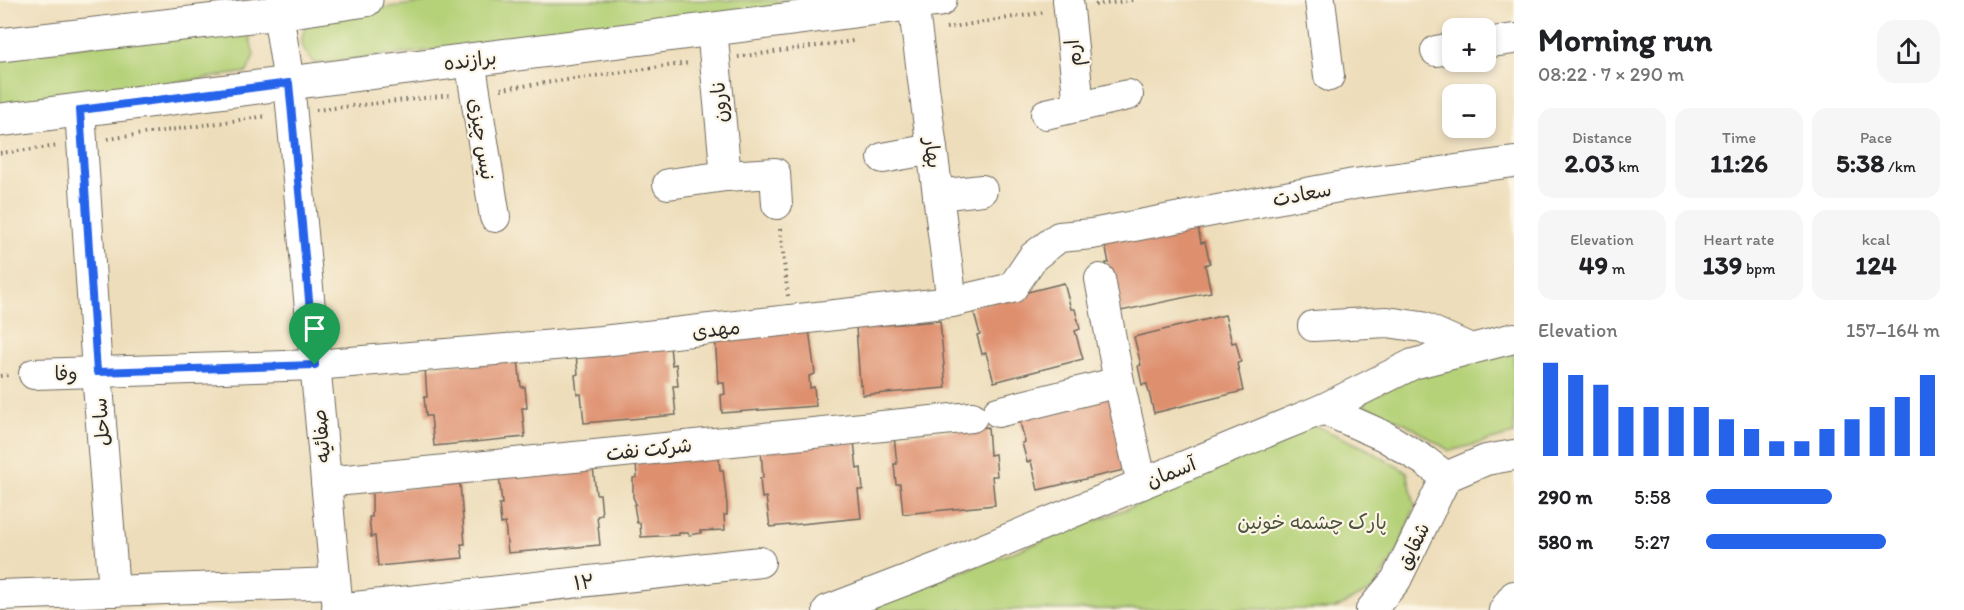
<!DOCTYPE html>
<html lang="en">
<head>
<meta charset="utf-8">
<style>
  :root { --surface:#fff; --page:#f6f6f6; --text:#202124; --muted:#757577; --accent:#2563eb }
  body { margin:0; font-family:Itim,"Playpen Sans Arabic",sans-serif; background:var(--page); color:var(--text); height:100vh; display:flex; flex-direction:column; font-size:22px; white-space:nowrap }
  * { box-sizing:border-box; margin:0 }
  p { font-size:20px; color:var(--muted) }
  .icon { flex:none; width:33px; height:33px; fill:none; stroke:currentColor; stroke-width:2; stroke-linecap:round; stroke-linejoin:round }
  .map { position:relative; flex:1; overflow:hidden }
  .details { display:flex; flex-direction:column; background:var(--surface); width:450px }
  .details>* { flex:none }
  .fabs { position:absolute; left:1442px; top:18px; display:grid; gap:12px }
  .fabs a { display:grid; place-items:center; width:54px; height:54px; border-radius:12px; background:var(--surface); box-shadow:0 3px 9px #0003; font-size:30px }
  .pin { position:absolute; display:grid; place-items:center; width:51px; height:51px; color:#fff; margin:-62px -26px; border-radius:50% 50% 50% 0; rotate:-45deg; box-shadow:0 0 6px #0007 }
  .pin .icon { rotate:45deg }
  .round { display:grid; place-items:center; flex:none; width:63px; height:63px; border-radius:18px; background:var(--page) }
  .overview { display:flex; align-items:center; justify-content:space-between; height:102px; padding:0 24px }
  h1 { font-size:33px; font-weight:700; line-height:45px }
  .figures { display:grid; grid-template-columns:repeat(3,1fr); gap:9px; height:102px; padding:6px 24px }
  .figures div { display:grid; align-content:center; border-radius:15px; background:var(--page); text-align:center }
  .figures b { font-size:26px; font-weight:700 }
  .figures small { font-size:16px; font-weight:400 }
  .figures p { font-size:16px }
  .chart { height:168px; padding:12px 24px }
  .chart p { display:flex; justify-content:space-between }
  .chart svg { width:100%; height:108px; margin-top:6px; stroke:var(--accent); stroke-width:6 }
  ul { padding:0 24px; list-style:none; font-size:20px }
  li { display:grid; grid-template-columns:96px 72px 1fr; align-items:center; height:45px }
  li i { height:15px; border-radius:8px; background:var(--accent) }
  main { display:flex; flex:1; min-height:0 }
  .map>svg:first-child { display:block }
  .green { fill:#b5d279; stroke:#707e52; stroke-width:1.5 }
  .building { fill:#de8f6e }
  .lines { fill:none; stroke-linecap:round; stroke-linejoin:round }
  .minor-casing { stroke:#6f695d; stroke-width:32 }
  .major-casing { stroke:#6f695d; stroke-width:35 }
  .path { stroke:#6f695d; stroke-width:4; stroke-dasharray:1.5 4.5; stroke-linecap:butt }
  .minor { stroke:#fff; stroke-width:30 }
  .major { stroke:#fff; stroke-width:33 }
  .route-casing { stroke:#fff; stroke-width:12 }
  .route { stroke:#2563eb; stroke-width:8 }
  .labels { text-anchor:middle; stroke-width:4.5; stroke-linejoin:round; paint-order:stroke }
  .street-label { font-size:20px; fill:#2b2b2b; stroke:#fcf5e5 }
  .park-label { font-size:20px; fill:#4e553e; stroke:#fcf5e5 }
</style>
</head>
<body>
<main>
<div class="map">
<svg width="1514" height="610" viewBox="0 0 1514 610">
  <rect width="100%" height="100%" fill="#fcf5e5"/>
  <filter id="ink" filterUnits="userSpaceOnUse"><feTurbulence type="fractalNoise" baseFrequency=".0167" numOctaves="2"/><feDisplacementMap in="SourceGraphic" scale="12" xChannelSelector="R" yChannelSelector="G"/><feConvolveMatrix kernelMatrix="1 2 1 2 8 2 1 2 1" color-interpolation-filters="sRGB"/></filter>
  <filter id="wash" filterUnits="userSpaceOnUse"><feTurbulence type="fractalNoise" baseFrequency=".008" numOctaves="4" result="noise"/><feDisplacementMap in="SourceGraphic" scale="24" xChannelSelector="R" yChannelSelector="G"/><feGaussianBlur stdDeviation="1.35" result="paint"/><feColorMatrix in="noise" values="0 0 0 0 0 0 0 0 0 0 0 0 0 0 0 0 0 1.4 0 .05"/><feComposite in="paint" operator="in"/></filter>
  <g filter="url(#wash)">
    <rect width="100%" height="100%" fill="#edddba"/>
    <g class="green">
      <path d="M446 0H866L315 64C298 46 299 39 310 17Z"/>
      <path d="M233 26 249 36 254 55 247 72 0 109V57Z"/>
      <path d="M1514 351V434L1450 451 1405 423 1359 404 1420 373Z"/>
      <path d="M1312 424 1365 448 1407 472 1415 506 1398 551 1374 589 1334 609 861 610 1168 493Z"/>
    </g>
    <g id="blocks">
      <g class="building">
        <path d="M1196 216 1201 243 1205 242 1210 263 1205 265 1211 292 1121 311 1110 282 1106 263H1109L1103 235Z"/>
        <path d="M1064 283 1071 309H1075L1080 329 1075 331 1083 359 994 382 986 353 982 354 977 335 980 334 972 306Z"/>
        <path d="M1225 315 1232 343 1236 342 1241 362 1237 363 1243 391 1154 413 1147 384 1142 385 1138 366 1141 365 1134 337Z"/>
        <path d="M940 321 946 388 863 395 862 385H860L856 327Z"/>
        <path d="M809 329 815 374 809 376 810 388 814 387 816 406 722 413 721 395 725 394 724 383H718L715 335Z"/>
        <path d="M669 337 672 365 676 364 678 386H673L676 415 584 423 581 394H577L575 375 578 374 575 346Z"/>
        <path d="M518 359 521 387H525L527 408H522L525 437 434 446 431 416H426L424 397H427L425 368Z"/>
        <path d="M1110 393 1128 469 1038 490 1031 461 1027 462 1022 443 1025 442 1018 414Z"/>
        <path d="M988 427 990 455 995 454 997 476H992L995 505 903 514 900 484H896L894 464H897L894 436Z"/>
        <path d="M854 441 857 469 861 468 863 490H858L861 518 770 527 766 497 762 498 760 478H763L761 450Z"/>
        <path d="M719 457 720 470H723L727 505V515H724L725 530 700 531 701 533 689 535 688 533H679V535L641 537 640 523H637L634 505 636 504 633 497V478L637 477 636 463Z"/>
        <path d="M593 467 596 494H600L602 515 597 516 600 545 508 553 505 523 501 524 499 504H502L499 475Z"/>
        <path d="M460 484 465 544H461L463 558 378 566 375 536 371 537 369 517H372V491Z"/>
      </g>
    </g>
  </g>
  <g filter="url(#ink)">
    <use href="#blocks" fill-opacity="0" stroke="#6f695d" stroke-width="1.5"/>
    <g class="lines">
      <g class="minor-casing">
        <g id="minor">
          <path d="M282 0 278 13 289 83 338 610"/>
          <path d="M1068 0 1079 106"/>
          <path d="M1320 0 1329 76"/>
          <path d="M913 3 952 302"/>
          <path d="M712 29 726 176"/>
          <path d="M1485 43 1514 39"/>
          <path d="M1436 51 1452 48"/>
          <path d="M470 60 495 217"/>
          <path d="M80 110 97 372 114 591"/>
          <path d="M1046 114 1128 95"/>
          <path d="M883 158 932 149"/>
          <path d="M668 184 726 176 775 173 777 204"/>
          <path d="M938 195 982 190"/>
          <path d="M1100 279 1119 382 1142 484"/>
          <path d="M1313 326 1387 322 1422 327 1471 349"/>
          <path d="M34 374 315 365 602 341 952 302 1012 288 1033 257 1059 237 1092 234 1354 184 1514 162"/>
          <path d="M1323 409 1384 436 1425 461 1446 477"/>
          <path d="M998 412 1119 382"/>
          <path d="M1446 477 1486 460 1514 455"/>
          <path d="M326 482 972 417"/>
          <path d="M0 595 335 583"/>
          <path d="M337 609 760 562"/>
          <path d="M828 610 945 565 1279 427 1323 409 1413 364 1514 338"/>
          <path d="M1371 610 1396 580 1446 477"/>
          <path d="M1504 610 1514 596"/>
        </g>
      </g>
      <g class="major-casing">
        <g id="major">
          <path d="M0 45 278 13 366 0"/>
          <path d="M0 120 940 0"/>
        </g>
      </g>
      <g class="path">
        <path d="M1095 5 1133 0"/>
        <path d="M946 28 1046 12"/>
        <path d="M738 57 853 41"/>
        <path d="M501 89 689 63"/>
        <path d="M316 110 451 95"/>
        <path d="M108 139 267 116"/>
        <path d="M0 153 59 146"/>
        <path d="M780 229 788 296"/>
        <path d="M0 376 9 375"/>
      </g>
      <use href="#minor" class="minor"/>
      <use href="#major" class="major"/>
    </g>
  </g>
  <g class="lines" filter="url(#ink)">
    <g class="route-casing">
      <path id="route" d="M289 83 315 365 97 372 80 110Z"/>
    </g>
    <use href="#route" class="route"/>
  </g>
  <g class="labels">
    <g class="street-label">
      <text transform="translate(1073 53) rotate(-96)" y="7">ارم</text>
      <text transform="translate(470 60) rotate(-7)" y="7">برازنده</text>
      <text transform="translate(719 102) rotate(-95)" y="7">نارون</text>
      <text transform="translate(482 139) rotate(81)" y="7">نیس چیزی</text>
      <text transform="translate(933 153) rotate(83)" y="7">بهار</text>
      <text transform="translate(1302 194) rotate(-11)" y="7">سعادت</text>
      <text transform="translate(716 329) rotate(-6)" y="7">مهدی</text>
      <text transform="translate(66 373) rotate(-2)" y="7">وفا</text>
      <text transform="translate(101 422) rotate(-94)" y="7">ساحل</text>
      <text transform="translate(321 436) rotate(-95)" y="7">صفائیه</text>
      <text transform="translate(649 449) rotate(-6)" y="7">شرکت نفت</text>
      <text transform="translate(1171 472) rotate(-22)" y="7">آسمان</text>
      <text transform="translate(1413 546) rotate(-64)" y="7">شقایق</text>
      <text transform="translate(584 582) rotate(-6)" y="7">۱۲</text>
    </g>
    <g class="park-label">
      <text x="1312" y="529">پارک چشمه خونین</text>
    </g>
  </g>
</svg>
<div class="fabs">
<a>+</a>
<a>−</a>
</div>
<div class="pin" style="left:315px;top:365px;background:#1e9e55"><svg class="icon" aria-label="arrive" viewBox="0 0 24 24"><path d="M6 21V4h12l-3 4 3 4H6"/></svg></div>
</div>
<section class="details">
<div class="overview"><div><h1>Morning run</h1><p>08:22 · 7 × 290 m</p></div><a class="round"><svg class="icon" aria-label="share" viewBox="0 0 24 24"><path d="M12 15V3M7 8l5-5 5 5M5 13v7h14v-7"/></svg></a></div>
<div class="figures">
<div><p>Distance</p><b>2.03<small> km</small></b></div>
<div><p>Time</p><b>11:26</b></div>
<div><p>Pace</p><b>5:38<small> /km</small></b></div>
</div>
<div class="figures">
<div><p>Elevation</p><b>49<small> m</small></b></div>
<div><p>Heart rate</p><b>139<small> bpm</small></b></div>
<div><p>kcal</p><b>124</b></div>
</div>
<div class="chart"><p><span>Elevation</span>157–164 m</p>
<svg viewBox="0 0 160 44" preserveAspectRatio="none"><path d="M5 44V6M15 44V11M25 44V15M35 44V24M45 44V24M55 44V24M65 44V24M75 44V29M85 44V33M95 44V38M105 44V38M115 44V33M125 44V29M135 44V24M145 44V20M155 44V11"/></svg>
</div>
<ul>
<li><b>290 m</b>5:58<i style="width:54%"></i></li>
<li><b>580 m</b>5:27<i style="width:77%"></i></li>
</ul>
</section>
</main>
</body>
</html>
